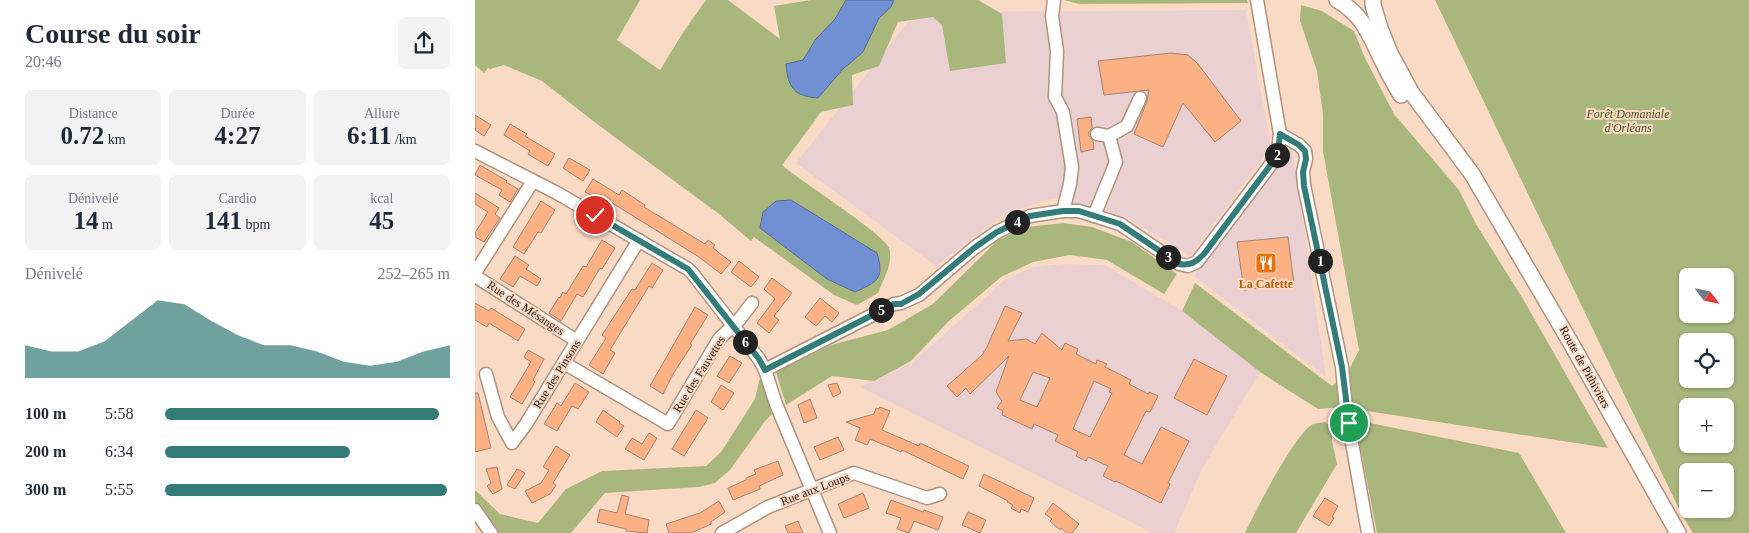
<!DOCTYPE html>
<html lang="fr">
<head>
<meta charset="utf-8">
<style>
  :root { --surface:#fff; --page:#f2f2f3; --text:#1f2937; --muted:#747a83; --accent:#337c77 }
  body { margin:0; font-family:"Times New Roman",serif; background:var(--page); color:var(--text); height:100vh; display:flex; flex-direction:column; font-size:19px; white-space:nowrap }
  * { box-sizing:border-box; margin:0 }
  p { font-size:16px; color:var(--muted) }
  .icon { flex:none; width:28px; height:28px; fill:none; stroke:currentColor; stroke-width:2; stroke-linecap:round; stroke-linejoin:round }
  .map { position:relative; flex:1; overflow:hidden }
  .side { display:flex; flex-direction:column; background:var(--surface); width:475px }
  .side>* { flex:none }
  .needle { width:32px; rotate:122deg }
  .fabs { position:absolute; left:1204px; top:268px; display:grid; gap:10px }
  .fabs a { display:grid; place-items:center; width:55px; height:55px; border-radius:8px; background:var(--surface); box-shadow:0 1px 4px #0004; font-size:25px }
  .pin { position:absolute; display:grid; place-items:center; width:42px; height:42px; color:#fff; margin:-21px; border:2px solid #fff; border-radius:50%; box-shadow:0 1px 5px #0007 }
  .km { position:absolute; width:25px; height:25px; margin:-12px; border-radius:50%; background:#222; color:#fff; font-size:14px; line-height:25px; text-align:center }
  .round { display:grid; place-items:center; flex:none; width:52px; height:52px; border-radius:8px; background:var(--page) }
  .overview { display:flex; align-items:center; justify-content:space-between; height:85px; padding:0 25px }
  h1 { font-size:28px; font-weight:700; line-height:38px }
  .figures { display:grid; grid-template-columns:repeat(3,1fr); gap:8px; height:85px; padding:5px 25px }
  .figures div { display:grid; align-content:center; border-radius:8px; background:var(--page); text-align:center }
  .figures b { font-size:25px; font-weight:700 }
  .figures small { font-size:14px; font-weight:400 }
  .figures p { font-size:14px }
  .chart { height:140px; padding:10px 25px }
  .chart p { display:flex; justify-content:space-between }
  .chart svg { width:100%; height:90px; margin-top:5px; fill:var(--accent); opacity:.7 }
  ul { padding:0 25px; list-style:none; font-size:16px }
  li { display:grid; grid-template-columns:80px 60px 1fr; align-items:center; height:38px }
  li i { height:12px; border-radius:6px; background:var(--accent) }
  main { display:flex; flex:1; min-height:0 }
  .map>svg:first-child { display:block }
  .industrial { fill:#ebd0d1 }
  .green { fill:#a9b77d; fill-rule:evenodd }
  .water { fill:#7190d3; stroke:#596b98 }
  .building { fill:#fbb183; stroke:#a28472; fill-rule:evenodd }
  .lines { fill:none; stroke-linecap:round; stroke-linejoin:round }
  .minor-casing { stroke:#af937e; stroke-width:15 }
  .major-casing { stroke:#af937e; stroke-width:18 }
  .minor { stroke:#fff; stroke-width:12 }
  .major { stroke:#fff; stroke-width:15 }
  .route-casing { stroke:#fff; stroke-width:10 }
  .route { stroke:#337c77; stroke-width:6 }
  .labels { text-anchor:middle; stroke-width:4; stroke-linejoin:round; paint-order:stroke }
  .park-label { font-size:12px; font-style:italic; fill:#445016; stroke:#f9dac5 }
  .food-label { font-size:12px; font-weight:bold; fill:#c56008; stroke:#f9dac5 }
  .street-label { font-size:12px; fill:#21160f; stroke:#f9dac5 }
</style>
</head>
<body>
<main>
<section class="side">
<div class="overview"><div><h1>Course du soir</h1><p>20:46</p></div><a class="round"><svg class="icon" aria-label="share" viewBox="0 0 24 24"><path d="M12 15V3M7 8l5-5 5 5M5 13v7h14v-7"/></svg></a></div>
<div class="figures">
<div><p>Distance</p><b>0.72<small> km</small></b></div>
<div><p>Durée</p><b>4:27</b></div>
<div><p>Allure</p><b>6:11<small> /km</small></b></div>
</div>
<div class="figures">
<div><p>Dénivelé</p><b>14<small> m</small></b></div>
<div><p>Cardio</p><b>141<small> bpm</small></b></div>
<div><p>kcal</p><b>45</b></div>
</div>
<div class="chart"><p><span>Dénivelé</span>252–265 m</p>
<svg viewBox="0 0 160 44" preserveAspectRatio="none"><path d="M0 44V28L10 31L20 31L30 26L40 16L50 6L60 8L70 16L80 23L90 28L100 28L110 31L120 36L130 38L140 36L150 31L160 28V44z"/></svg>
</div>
<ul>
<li><b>100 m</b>5:58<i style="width:96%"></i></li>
<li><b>200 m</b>6:34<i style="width:65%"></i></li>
<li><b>300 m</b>5:55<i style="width:99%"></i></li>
</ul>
</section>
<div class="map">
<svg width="1274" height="533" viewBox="0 0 1274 533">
  <rect width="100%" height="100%" fill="#f9dac5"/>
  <g class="industrial">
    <path d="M771 10 796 147 715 256 651 217 580 198 531 213 461 266 321 163 441 12Z"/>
    <path d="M817 147 851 377 719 276Z"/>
    <path d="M587 264 630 265 707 311 785 372 727 469 699 533H678L385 387 437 363 531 279 558 267Z"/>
  </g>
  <g class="green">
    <path d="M0 0H165L142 40 185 70 209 31 231 0H253L305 39 299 6 336 0H503L527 14 531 63 475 71 467 25 458 17 423 22 404 66 377 75 378 105 346 112 307 165C325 181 408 233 414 248 419 262 408 280 403 293L382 305 359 295 279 237 276 241 244 214 122 124 67 81 29 65 15 69 13 68 9 73 0 65Z"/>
    <path d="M589 0H772L773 3 604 4Z"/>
    <path d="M960 0H1274V533H1218L1206 513ZM1212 276H1250V314H1212ZM1212 341H1250V379H1212ZM1250 406V444H1212V406ZM1250 471V509H1212V471Z"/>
    <path d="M826 5 847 11 879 31 890 58 919 114 984 190 1001 224 1048 299 1133 448 866 407 843 409 785 372 707 311 720 283 857 386 872 374 884 350 848 151V114L842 71 825 21Z"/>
    <path d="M588 223 617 227 657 242 702 274 689 294 632 260 595 255 558 262 526 277 474 321 436 361 399 381 357 376 311 405 301 372 356 345 413 330 458 304 523 240 552 227Z"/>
    <path d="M285 377 300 411 290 421 255 470 240 483 224 487 130 493 96 533H9L0 521V490L25 514 63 523 91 489 127 471 231 466 246 452 280 399Z"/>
    <path d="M880 420 1044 453 1091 533H902Z"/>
    <path d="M850 422 857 427V441L862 464 821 533H770C780 512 820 433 838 424 841 423 846 423 850 422Z"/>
  </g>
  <g class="water">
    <path d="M371 0H419L416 7 404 18 388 52 368 69 343 98C319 96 313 88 311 64L328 60 341 39 360 19Z"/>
    <path d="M316 200 402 253C410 279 402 282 380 292L352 279 285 228 288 212 301 201Z"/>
  </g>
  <g class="building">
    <path d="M696 53 713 55 723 64 766 121 740 142 708 103 688 147 659 134 672 101 674 90 629 95 623 61Z"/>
    <path d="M0 115 16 125 9 136 0 130Z"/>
    <path d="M616 117 617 128 614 132V136L618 141 619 149 606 152 602 119Z"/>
    <path d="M35 124 52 134 50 136 80 154 73 166 53 154 55 151 29 135Z"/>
    <path d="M94 158 115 170 108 181 88 168Z"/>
    <path d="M5 165 32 181 31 182 43 189 35 202 24 195 27 190 0 175Z"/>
    <path d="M118 179 144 195 147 190 170 205 169 207 230 244 233 240 240 245 238 248 256 262 246 274 224 257 134 201 133 204 110 192Z"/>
    <path d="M0 193 24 208 20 214 25 218 9 242 0 237V233L13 212 0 204Z"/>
    <path d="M66 201 80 210 66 233 63 232 49 254 38 247Z"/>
    <path d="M813 237 819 284 769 290 762 242Z"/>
    <path d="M127 240 140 248 127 269 125 268 108 297 102 294 86 321 74 313 84 297 85 298 88 292 91 294 108 266 111 267Z"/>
    <path d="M40 256 54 265 51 269 66 279 62 286 45 276 38 287 25 279Z"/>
    <path d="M264 261 284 277 276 287 256 272Z"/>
    <path d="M177 263 188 270 177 288 174 286 135 350 140 353 128 374 114 365 131 338 127 335 157 289 160 290Z"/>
    <path d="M297 278 317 293 299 316 304 320 294 333 282 323 300 299 289 289Z"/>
    <path d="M345 298 364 313 357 322 350 316 341 326 330 317Z"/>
    <path d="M0 303 14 311 16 308 50 329 43 341 14 323 12 327 0 320Z"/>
    <path d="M530 306 547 313 533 341 551 339 560 344 567 333 587 350 590 343 603 349 601 354 621 364 622 360 632 364 630 367 656 380 654 384 673 394 674 392 683 396 675 412 671 411 649 455 667 464 686 427 714 441 693 483 695 484 686 503 641 481 640 482 628 476 633 466 613 457 611 461 601 456 603 452 580 441 583 435 559 424 557 429 527 415 528 411 522 408 527 401 521 392 534 356 495 394 491 388 482 397 472 386 507 355 512 347ZM558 372 575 378 562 407 545 400ZM619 381 636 389 634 392 637 393 615 437 598 429Z"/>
    <path d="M220 307 233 315 215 344 217 345 198 374 188 394 175 386Z"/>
    <path d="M53 350 69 359 58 380 60 382 47 404 35 397 56 362 49 357Z"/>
    <path d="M255 356 267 363 254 383 242 376Z"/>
    <path d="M719 359 752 376 732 415 699 398Z"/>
    <path d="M100 383 114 392 103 409 97 406 82 431 69 424 82 403 86 406Z"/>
    <path d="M362 383 366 393 358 397 353 385Z"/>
    <path d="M246 385 259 393 248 410 236 402Z"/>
    <path d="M0 393H3L16 448 0 452Z"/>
    <path d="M335 399 342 418 329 423 323 405Z"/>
    <path d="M405 407 415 411 407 430 444 446 445 443 494 466 488 479 427 450 426 452 395 439 392 445 380 440 385 428 371 422 399 414 401 408 404 409Z"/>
    <path d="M128 410 145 422 144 423 149 426 142 437 121 422Z"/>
    <path d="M221 410 233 418 209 456 197 449Z"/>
    <path d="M174 433 182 438 169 460 150 449 157 438 167 444Z"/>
    <path d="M363 437 369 450 345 460 339 447Z"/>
    <path d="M81 446 95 455 78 483 81 485 75 494 57 503 50 491 66 483 74 470 68 467Z"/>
    <path d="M303 461 308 475 284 486 285 489 258 500 253 488 271 480V478L281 474 279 470Z"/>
    <path d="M22 467 27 489 18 494 12 486 16 483 11 469Z"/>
    <path d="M42 469 50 473 40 489 32 485Z"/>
    <path d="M509 474 559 498 553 512 546 509 545 513 536 508 538 505 532 502 533 501 504 486Z"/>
    <path d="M388 493 394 508 369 518 363 504Z"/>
    <path d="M147 495 154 497 150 514 174 520 172 533 151 531V529L122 522 125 509 142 513Z"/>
    <path d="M850 498 863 506 857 517 859 518 854 526 838 516Z"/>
    <path d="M416 500 448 512 449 510 468 517 463 530 439 521 434 533 422 529 426 518 411 513Z"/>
    <path d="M244 501 250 512 236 522V524L216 533H194L191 524 225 513Z"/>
    <path d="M578 503 604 524 597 533H592L586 528 585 530 575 521 577 519 570 514Z"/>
    <path d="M493 512 511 520 505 533 487 525Z"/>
    <path d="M323 521 328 533H313L310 526Z"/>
  </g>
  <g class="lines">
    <g class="minor-casing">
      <g id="minor">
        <path d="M579 0 577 16 582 51 580 97 588 112 597 167 595 184 588 211"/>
        <path d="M805 134 824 145 830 151 831 159 828 172 829 185 867 367 871 409 893 533"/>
        <path d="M634 136 652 126 665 98"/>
        <path d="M0 151 82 193 213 269 218 274 284 359 290 370 301 404 355 533"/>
        <path d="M619 216 641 162 634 136 622 134"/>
        <path d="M0 273 58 181"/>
        <path d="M0 276 102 341"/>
        <path d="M89 363 193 424 244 339 264 320 277 303"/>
        <path d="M290 370 419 304 426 303 444 295 499 248 522 232 555 216 588 211H604L645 224 704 264 713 266 722 262 800 159 803 152 805 134 782 0"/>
        <path d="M11 374 23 417 37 443 51 424 164 240"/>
        <path d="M0 510 16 533"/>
        <path d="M247 533 293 507 379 473 452 498 465 494"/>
      </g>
    </g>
    <g class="major-casing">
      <g id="major">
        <path d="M862 0C890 16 895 37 909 64 914 75 920 85 926 95"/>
        <path d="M898 0V5L905 28 915 53 936 92 997 174 1097 345 1203 533"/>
      </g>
    </g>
    <use href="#minor" class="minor"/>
    <use href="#major" class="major"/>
  </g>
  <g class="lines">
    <g class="route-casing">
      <path id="route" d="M120 215 213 269 284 359 290 370 419 304H426L444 294 499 248 522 232 555 216 588 211H604L645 224 704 264C716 266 721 262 729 254L800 159 803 152 805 134 824 145 830 151 831 159 828 172 829 186 867 367 874 423"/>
    </g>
    <use href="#route" class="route"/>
  </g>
  <defs>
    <g id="restaurant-square" transform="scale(1.125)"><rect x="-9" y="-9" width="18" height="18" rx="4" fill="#e8710a" stroke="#f9dac5"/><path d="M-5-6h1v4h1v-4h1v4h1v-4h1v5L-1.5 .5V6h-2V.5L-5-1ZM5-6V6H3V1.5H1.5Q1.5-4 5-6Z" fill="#fff"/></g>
  </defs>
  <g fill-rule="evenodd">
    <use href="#restaurant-square" x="791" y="263"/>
  </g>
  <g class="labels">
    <g class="park-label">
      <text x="1153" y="118">Forêt Domaniale<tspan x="1153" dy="14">d'Orléans</tspan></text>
    </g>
    <g class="food-label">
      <text x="791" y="288">La Cafette</text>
    </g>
    <g class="street-label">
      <text transform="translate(51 308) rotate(33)" y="4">Rue des Mésanges</text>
      <text transform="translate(1110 367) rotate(61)" y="4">Route de Pithiviers</text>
      <text transform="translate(82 374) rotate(-58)" y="4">Rue des Pinsons</text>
      <text transform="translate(224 374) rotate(-58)" y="4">Rue des Fauvettes</text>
      <text transform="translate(340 489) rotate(-21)" y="4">Rue aux Loups</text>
    </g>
  </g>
</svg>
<div class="fabs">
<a><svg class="needle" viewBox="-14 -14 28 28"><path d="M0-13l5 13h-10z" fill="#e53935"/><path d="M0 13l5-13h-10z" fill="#747a83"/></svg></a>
<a><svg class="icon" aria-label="locate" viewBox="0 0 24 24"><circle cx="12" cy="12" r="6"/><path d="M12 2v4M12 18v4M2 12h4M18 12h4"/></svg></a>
<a>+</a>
<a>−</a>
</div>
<div class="pin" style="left:874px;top:423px;background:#1e9e55"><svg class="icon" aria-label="arrive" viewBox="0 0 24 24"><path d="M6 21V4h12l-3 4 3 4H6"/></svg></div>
<div class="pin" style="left:120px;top:215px;background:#d93025"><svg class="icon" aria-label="check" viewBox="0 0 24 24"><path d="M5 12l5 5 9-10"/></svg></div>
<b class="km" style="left:845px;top:261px">1</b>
<b class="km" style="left:802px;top:155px">2</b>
<b class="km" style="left:693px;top:257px">3</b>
<b class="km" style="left:542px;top:222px">4</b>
<b class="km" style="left:406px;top:310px">5</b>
<b class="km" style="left:270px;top:342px">6</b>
</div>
</main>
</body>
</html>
